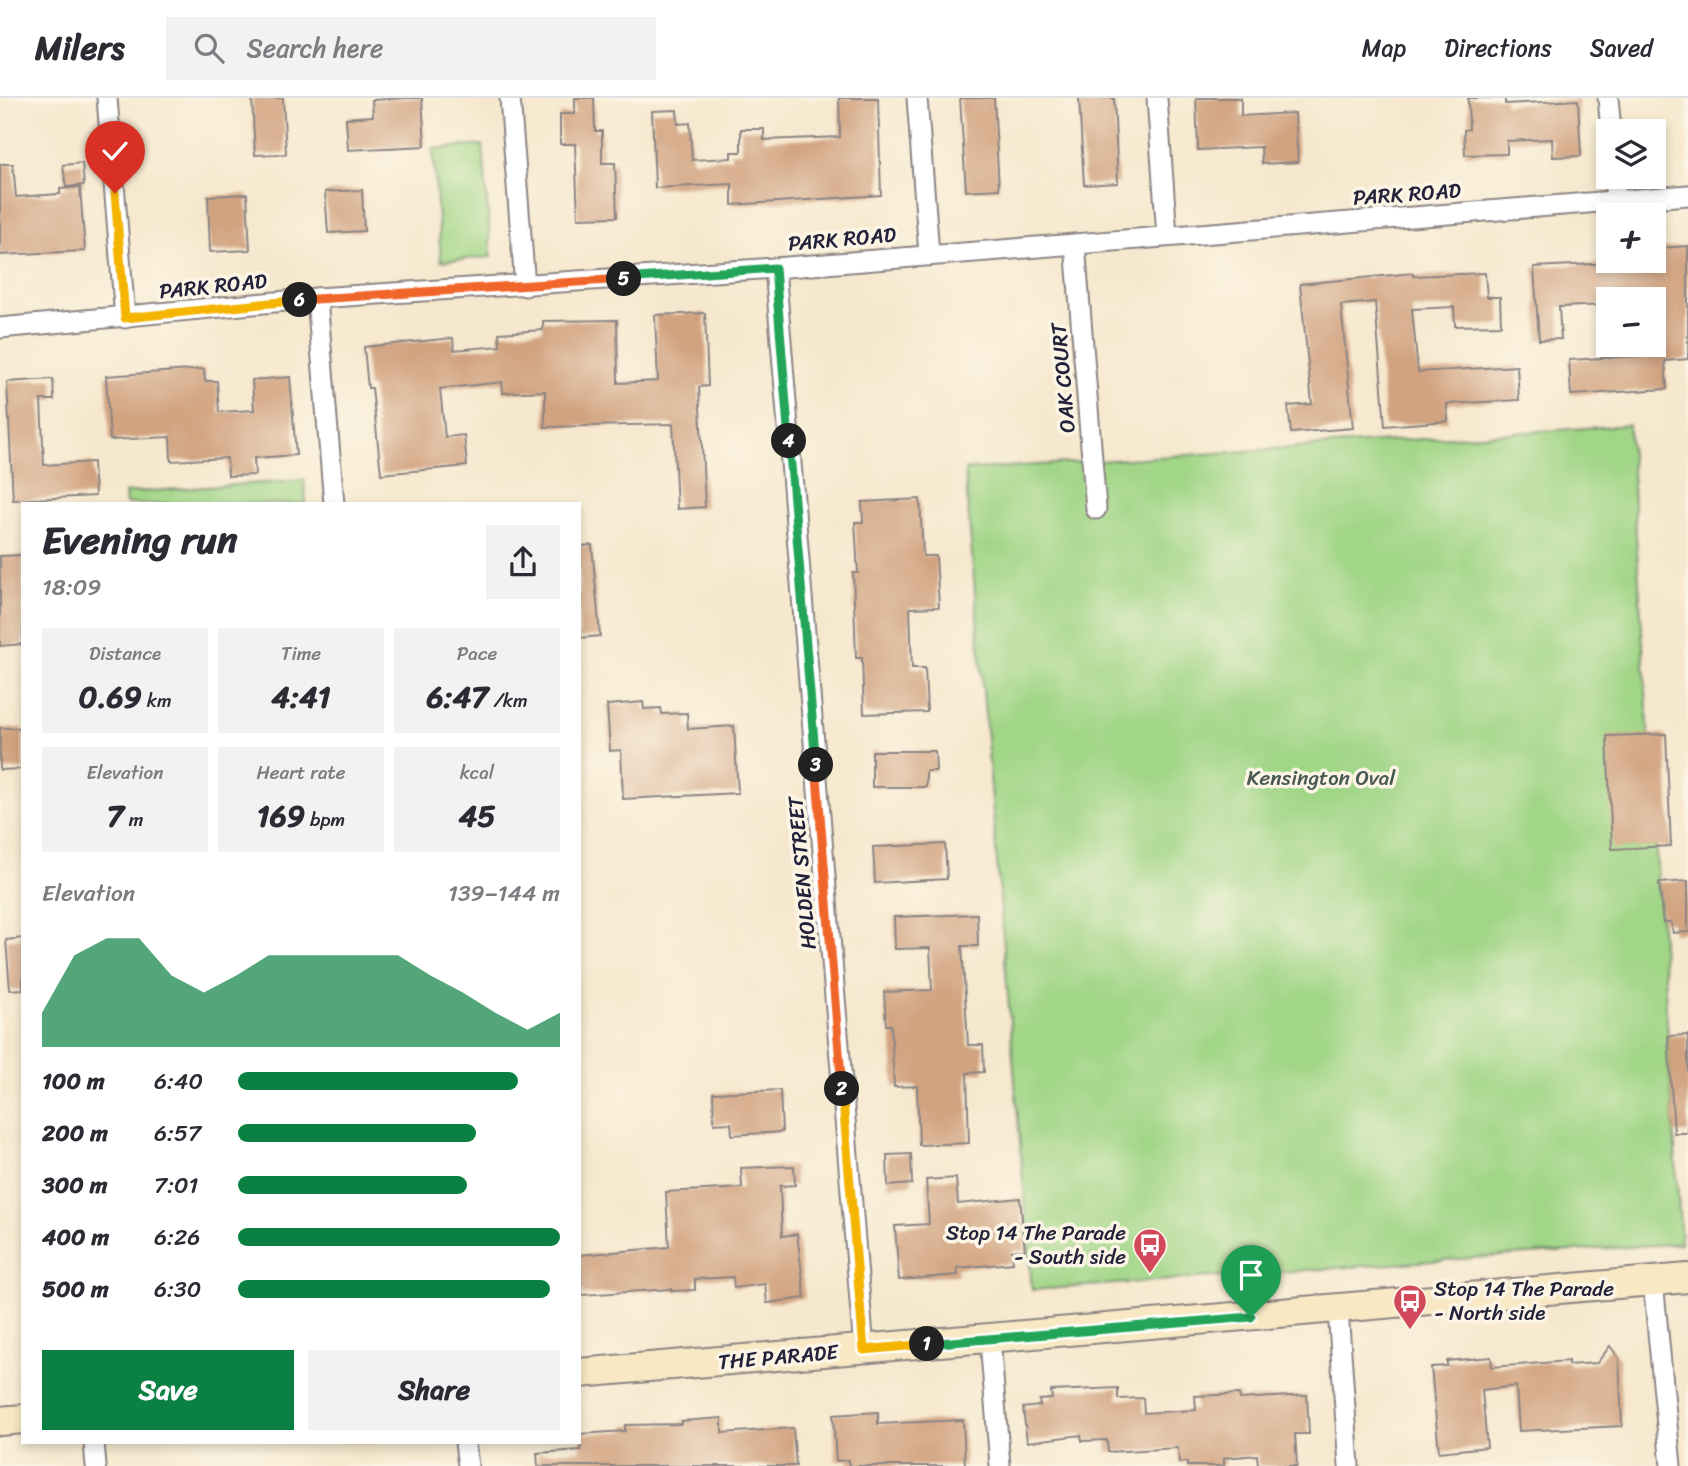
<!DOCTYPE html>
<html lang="en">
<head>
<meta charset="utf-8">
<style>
  :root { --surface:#fff; --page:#f2f2f3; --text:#2b2b33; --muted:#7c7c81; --line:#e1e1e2; --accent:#0b8043 }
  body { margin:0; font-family:Sriracha,sans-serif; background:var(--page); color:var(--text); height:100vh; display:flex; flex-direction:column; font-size:26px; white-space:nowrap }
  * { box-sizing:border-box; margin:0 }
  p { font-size:23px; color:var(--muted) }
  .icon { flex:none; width:38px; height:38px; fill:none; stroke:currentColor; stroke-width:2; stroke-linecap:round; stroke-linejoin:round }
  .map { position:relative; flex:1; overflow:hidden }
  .sheet { position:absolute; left:21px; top:404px; width:560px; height:942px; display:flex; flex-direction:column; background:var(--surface); border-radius:0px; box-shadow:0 4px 10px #0003 }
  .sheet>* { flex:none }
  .controls { position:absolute; left:1596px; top:21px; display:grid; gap:14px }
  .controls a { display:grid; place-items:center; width:70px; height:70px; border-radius:0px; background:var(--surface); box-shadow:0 4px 10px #0003; font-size:35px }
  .pin { position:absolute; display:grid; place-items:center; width:60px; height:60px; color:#fff; margin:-72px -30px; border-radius:50% 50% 50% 0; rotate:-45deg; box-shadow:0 0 7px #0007 }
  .pin .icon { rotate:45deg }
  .km { position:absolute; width:35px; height:35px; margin:-18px; border-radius:50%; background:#222; color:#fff; font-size:19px; line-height:35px; text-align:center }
  .round { display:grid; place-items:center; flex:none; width:74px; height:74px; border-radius:0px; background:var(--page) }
  .overview { display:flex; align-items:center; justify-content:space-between; height:119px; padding:0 21px }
  h1 { font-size:38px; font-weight:700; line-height:52px }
  .figures { display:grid; grid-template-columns:repeat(3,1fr); gap:10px; height:119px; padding:7px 21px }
  .figures div { display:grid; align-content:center; border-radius:0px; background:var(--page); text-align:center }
  .figures b { font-size:30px; font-weight:700 }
  .figures small { font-size:19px; font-weight:400 }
  .figures p { font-size:19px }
  .chart { height:196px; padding:14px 21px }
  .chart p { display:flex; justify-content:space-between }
  .chart svg { width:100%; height:126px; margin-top:7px; fill:var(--accent); opacity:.7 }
  .primary-button { display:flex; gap:14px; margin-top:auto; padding:14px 21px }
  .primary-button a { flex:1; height:80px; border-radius:0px; background:var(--accent); color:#fff; font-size:28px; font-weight:700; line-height:80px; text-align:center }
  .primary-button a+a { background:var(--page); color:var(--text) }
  ul { padding:0 21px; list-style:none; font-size:23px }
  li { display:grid; grid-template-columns:112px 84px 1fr; align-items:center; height:52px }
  li i { height:18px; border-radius:9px; background:var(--accent) }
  header { display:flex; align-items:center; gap:42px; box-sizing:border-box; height:98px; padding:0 35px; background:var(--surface); border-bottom:2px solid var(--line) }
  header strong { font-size:33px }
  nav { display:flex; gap:38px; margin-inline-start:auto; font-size:24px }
  .search { width:490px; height:63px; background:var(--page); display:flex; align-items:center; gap:18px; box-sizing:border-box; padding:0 24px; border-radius:0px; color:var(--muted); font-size:26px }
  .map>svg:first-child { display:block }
  .green { fill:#a1d687; stroke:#627c61; stroke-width:2 }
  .building { fill:#d1a380 }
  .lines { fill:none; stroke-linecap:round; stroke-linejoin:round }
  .minor-casing { stroke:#8c8584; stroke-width:23 }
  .secondary-casing { stroke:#8c8584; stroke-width:32 }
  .minor { stroke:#fff; stroke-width:19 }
  .secondary { stroke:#f8e8c3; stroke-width:28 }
  .split-1-casing { stroke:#fff; stroke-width:14 }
  .split-2-casing { stroke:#fff; stroke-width:14 }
  .split-3-casing { stroke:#fff; stroke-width:14 }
  .split-4-casing { stroke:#fff; stroke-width:14 }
  .split-5-casing { stroke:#fff; stroke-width:14 }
  .split-6-casing { stroke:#fff; stroke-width:14 }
  .split-7-casing { stroke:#fff; stroke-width:14 }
  .split-1 { stroke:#22a559; stroke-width:9 }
  .split-2 { stroke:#f5b400; stroke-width:9 }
  .split-3 { stroke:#f0652b; stroke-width:9 }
  .split-4 { stroke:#22a559; stroke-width:9 }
  .split-5 { stroke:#22a559; stroke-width:9 }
  .split-6 { stroke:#f0652b; stroke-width:9 }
  .split-7 { stroke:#f5b400; stroke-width:9 }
  .labels { text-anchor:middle; stroke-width:7; stroke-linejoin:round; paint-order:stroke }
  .street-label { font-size:21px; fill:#22223b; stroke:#fcf5e5 }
  .park-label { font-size:21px; fill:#485852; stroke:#fcf5e5 }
  .poi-label { font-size:21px; fill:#22223b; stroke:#fcf5e5; text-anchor:end }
</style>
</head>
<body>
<header>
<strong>Milers</strong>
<div class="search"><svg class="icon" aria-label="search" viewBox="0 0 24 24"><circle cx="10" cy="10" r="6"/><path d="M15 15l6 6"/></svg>Search here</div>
<nav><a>Map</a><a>Directions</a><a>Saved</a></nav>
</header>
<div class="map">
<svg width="1688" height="1368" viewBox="0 0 1688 1368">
  <rect width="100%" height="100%" fill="#fcf5e5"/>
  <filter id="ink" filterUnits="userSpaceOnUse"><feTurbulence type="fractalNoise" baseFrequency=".0143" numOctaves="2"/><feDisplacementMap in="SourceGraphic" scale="14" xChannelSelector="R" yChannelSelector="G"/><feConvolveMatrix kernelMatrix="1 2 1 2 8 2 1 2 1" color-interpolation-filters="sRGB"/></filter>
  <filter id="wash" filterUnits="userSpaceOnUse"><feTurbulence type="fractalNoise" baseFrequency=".00686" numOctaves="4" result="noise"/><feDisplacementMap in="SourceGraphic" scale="28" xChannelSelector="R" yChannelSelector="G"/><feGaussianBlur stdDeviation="1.57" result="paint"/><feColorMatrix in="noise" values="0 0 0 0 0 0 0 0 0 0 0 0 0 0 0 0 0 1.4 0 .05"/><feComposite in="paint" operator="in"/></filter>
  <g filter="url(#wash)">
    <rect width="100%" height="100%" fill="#f6e8ce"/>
    <g class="green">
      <path d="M483 47 491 159 441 163 433 51Z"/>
      <path d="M1629 327 1681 1145 1032 1192 965 372Z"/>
      <path d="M304 382 306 406H126L125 395Z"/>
    </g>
    <g id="blocks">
      <g class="building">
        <path d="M252 0H283L286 56 255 57Z"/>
        <path d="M407 0H422L425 48 348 52 346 20 373 18 372 2Z"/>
        <path d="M575 0H594L595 33H602V65H615L617 119 578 120 575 46H560V16H575Z"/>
        <path d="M839 0H878L881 97 732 107V86L655 90 652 13 677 12 678 26 690 25 692 62 731 60V54H741V31H764V42L840 39Z"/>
        <path d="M960 0H994L999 91 966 93Z"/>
        <path d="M1079 0H1114L1118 85 1084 87Z"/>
        <path d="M1196 0H1241V18L1295 15 1298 64 1262 66 1261 49 1198 52Z"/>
        <path d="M1468 0H1505V6L1578 2 1581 58 1553 59 1552 41 1507 43V56L1465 57 1464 32 1469 31Z"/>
        <path d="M82 65 84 87 66 89 63 67Z"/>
        <path d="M0 66H13L16 99 60 96V91L80 89 85 153 0 157Z"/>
        <path d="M362 92 364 133 328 135 325 94Z"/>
        <path d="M247 96 250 152 210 154 208 98Z"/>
        <path d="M1688 148V261L1665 263 1667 291 1571 297 1569 262 1654 257V201H1607V207L1559 209 1561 241 1539 242 1534 169 1654 163V159H1660L1659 150Z"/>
        <path d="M1413 175V178L1485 175 1487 199H1500L1501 227 1455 228 1454 209 1412 211 1418 274 1517 268 1519 302 1447 306 1448 323 1385 328 1375 204 1341 207 1353 330 1291 335 1288 308 1312 306 1300 186Z"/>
        <path d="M705 215 708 288 699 289 705 409 677 411 673 326 545 329V293L503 295 502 284 440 291 445 339 464 337 467 368 381 376 372 290H368L364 249 453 240 454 252 500 248 499 235 543 232V223L617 222 618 285 658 283 655 217Z"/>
        <path d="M204 271 205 283H217L219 314 254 312 252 282 290 279 296 357 254 360 255 377 228 378 227 360 171 363 170 339 110 342 106 278Z"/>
        <path d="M53 281 54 302H41L44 367 93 364 95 398 13 402 7 284Z"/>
        <path d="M920 401 923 458H936L939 509 910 510 912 570H925L927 614 864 616 862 560H856L853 475H858L855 424H863L862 404Z"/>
        <path d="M592 447 600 538 579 540V448Z"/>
        <path d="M23 457V546L0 548V458Z"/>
        <path d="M643 604 644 611 661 610 662 616 687 615 688 631 734 628 738 695 623 701 621 652 610 653 607 607Z"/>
        <path d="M0 630H23V671L0 672Z"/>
        <path d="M1666 636 1671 748 1612 751 1607 638Z"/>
        <path d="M872 653H935L936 673H926V689H872Z"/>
        <path d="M945 746 947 781 875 785 873 749Z"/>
        <path d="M1688 783V834L1673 835 1671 824H1663L1659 785Z"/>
        <path d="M977 816 978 848H962L968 947H983L984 974 967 975 969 1045 919 1047 917 988 894 989 891 927H886L884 894 932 892 930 850 895 851 894 819Z"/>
        <path d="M23 840V891L10 892 6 842Z"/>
        <path d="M1688 937V1035H1674L1668 938Z"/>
        <path d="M780 992 782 1034 732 1037 731 1025 714 1026 713 995Z"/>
        <path d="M911 1056 912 1086 888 1088 887 1057Z"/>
        <path d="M794 1068 795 1087 780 1088 782 1138 797 1136 805 1200 767 1205 765 1186 734 1190 733 1179 695 1181V1192L672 1193 671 1191 582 1197 580 1157 669 1149 666 1094 742 1090 741 1070Z"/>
        <path d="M956 1080 958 1106 1020 1100 1025 1152 1012 1153 1013 1165 957 1170 958 1177 899 1182 895 1128 929 1126 926 1082Z"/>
        <path d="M1610 1248 1619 1260 1622 1328 1519 1333 1516 1288 1482 1292 1487 1349 1439 1354 1431 1269 1447 1268V1263L1491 1259 1492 1269 1568 1263V1267L1597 1265Z"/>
        <path d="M1118 1290V1301L1143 1300 1144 1315 1196 1312 1195 1298 1239 1296 1240 1301 1307 1297 1309 1336H1295L1297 1368H1258L1257 1357 1224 1360V1368H1187V1364L1179 1365 1178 1350 1108 1354 1107 1342 1082 1343 1081 1337 1027 1344 1023 1310 1040 1308 1039 1302 1052 1301 1051 1293Z"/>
        <path d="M878 1314V1326L963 1322 965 1368H849L848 1362 836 1363 833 1317Z"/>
        <path d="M722 1320V1335L793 1330 796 1368H538L537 1355 581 1352 580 1336 625 1333V1327L681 1326V1323Z"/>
      </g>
    </g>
  </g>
  <g filter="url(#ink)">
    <use href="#blocks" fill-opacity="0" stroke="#8c8584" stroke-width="2"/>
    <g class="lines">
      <g class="minor-casing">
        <g id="minor">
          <path d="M107 0 125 220"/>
          <path d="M510 0 525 188"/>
          <path d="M917 0 929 156"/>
          <path d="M1157 0 1167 138"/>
          <path d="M1608 0 1611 33"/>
          <path d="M1614 79 1616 103"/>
          <path d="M1075 146 1096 411"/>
          <path d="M775 170 864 1252"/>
          <path d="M317 200 334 406"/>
          <path d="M0 230 317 200 775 170 1688 97"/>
          <path d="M1653 1183 1671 1368"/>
          <path d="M1338 1212 1349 1368"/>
          <path d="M990 1241 1000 1368"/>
          <path d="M94 1344 96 1368"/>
          <path d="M465 1344 468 1368"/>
        </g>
      </g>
      <g class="secondary-casing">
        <g id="secondary">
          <path d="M579 1275 1688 1180"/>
          <path d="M0 1323 23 1321"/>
        </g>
      </g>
      <use href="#minor" class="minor"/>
      <use href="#secondary" class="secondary"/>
    </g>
  </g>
  <g class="lines" filter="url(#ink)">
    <g class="split-1-casing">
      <path id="split-1" d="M927 1246 1251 1219"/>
    </g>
    <g class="split-2-casing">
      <path id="split-2" d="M842 991 864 1252 927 1246"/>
    </g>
    <g class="split-3-casing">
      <path id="split-3" d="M816 667 842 991"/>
    </g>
    <g class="split-4-casing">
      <path id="split-4" d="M789 343 816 667"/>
    </g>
    <g class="split-5-casing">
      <path id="split-5" d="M624 181 775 170 789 343"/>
    </g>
    <g class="split-6-casing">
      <path id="split-6" d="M300 202 624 181"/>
    </g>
    <g class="split-7-casing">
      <path id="split-7" d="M115 95 125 220 300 202"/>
    </g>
    <use href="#split-1" class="split-1"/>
    <use href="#split-2" class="split-2"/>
    <use href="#split-3" class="split-3"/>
    <use href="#split-4" class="split-4"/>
    <use href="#split-5" class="split-5"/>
    <use href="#split-6" class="split-6"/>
    <use href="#split-7" class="split-7"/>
  </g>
  <defs>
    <g id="bus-pin" transform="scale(1.75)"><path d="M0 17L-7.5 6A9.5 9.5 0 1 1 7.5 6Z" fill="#d1495b" stroke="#fcf5e5"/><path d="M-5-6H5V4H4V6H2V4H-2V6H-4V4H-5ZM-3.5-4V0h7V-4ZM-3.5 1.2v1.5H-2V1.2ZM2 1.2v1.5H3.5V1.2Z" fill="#fff"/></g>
  </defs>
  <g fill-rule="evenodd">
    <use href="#bus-pin" x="1150" y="1147"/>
    <use href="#bus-pin" x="1410" y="1203"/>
  </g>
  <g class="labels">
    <g class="street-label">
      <text transform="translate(1407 96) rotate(-4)" y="7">PARK ROAD</text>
      <text transform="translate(842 141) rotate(-5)" y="7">PARK ROAD</text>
      <text transform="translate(213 188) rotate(-6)" y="7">PARK ROAD</text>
      <text transform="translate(1063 280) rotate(-95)" y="7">OAK COURT</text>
      <text transform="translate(802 775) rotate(-95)" y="7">HOLDEN STREET</text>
      <text transform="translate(778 1259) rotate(-5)" y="7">THE PARADE</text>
    </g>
    <g class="park-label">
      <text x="1321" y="687">Kensington Oval</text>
    </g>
    <g class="poi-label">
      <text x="1126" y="1142">Stop 14 The Parade<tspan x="1126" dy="24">- South side</tspan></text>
      <text x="1434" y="1198" text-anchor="start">Stop 14 The Parade<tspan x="1434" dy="24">- North side</tspan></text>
    </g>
  </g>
</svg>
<div class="controls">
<a><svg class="icon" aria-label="layers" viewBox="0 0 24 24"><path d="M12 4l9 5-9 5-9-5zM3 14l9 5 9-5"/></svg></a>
<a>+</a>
<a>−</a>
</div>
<div class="pin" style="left:1251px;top:1219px;background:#1e9e55"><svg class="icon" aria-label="arrive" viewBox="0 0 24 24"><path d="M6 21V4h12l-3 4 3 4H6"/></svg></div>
<div class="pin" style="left:115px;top:95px;background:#d93025"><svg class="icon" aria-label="check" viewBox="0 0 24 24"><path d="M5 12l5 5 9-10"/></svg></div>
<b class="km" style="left:927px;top:1246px">1</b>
<b class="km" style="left:842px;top:991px">2</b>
<b class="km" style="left:816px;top:667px">3</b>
<b class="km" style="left:789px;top:343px">4</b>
<b class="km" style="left:624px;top:181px">5</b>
<b class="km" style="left:300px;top:202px">6</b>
<section class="sheet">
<div class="overview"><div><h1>Evening run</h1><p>18:09</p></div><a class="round"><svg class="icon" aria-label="share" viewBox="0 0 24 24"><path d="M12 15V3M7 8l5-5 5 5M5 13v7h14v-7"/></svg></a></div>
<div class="figures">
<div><p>Distance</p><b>0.69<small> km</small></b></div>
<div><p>Time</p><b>4:41</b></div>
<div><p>Pace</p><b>6:47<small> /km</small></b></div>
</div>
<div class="figures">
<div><p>Elevation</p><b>7<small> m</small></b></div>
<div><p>Heart rate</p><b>169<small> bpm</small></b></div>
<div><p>kcal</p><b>45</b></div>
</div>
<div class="chart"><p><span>Elevation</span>139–144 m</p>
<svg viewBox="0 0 160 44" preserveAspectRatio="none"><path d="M0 44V32L10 12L20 6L30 6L40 19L50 25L60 19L70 12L80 12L90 12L100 12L110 12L120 19L130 25L140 32L150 38L160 32V44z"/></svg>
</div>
<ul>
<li><b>100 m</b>6:40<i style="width:87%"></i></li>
<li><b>200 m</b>6:57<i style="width:74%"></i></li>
<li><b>300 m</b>7:01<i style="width:71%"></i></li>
<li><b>400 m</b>6:26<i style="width:100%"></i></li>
<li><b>500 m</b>6:30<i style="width:97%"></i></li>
</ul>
<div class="primary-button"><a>Save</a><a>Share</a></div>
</section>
</div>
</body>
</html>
